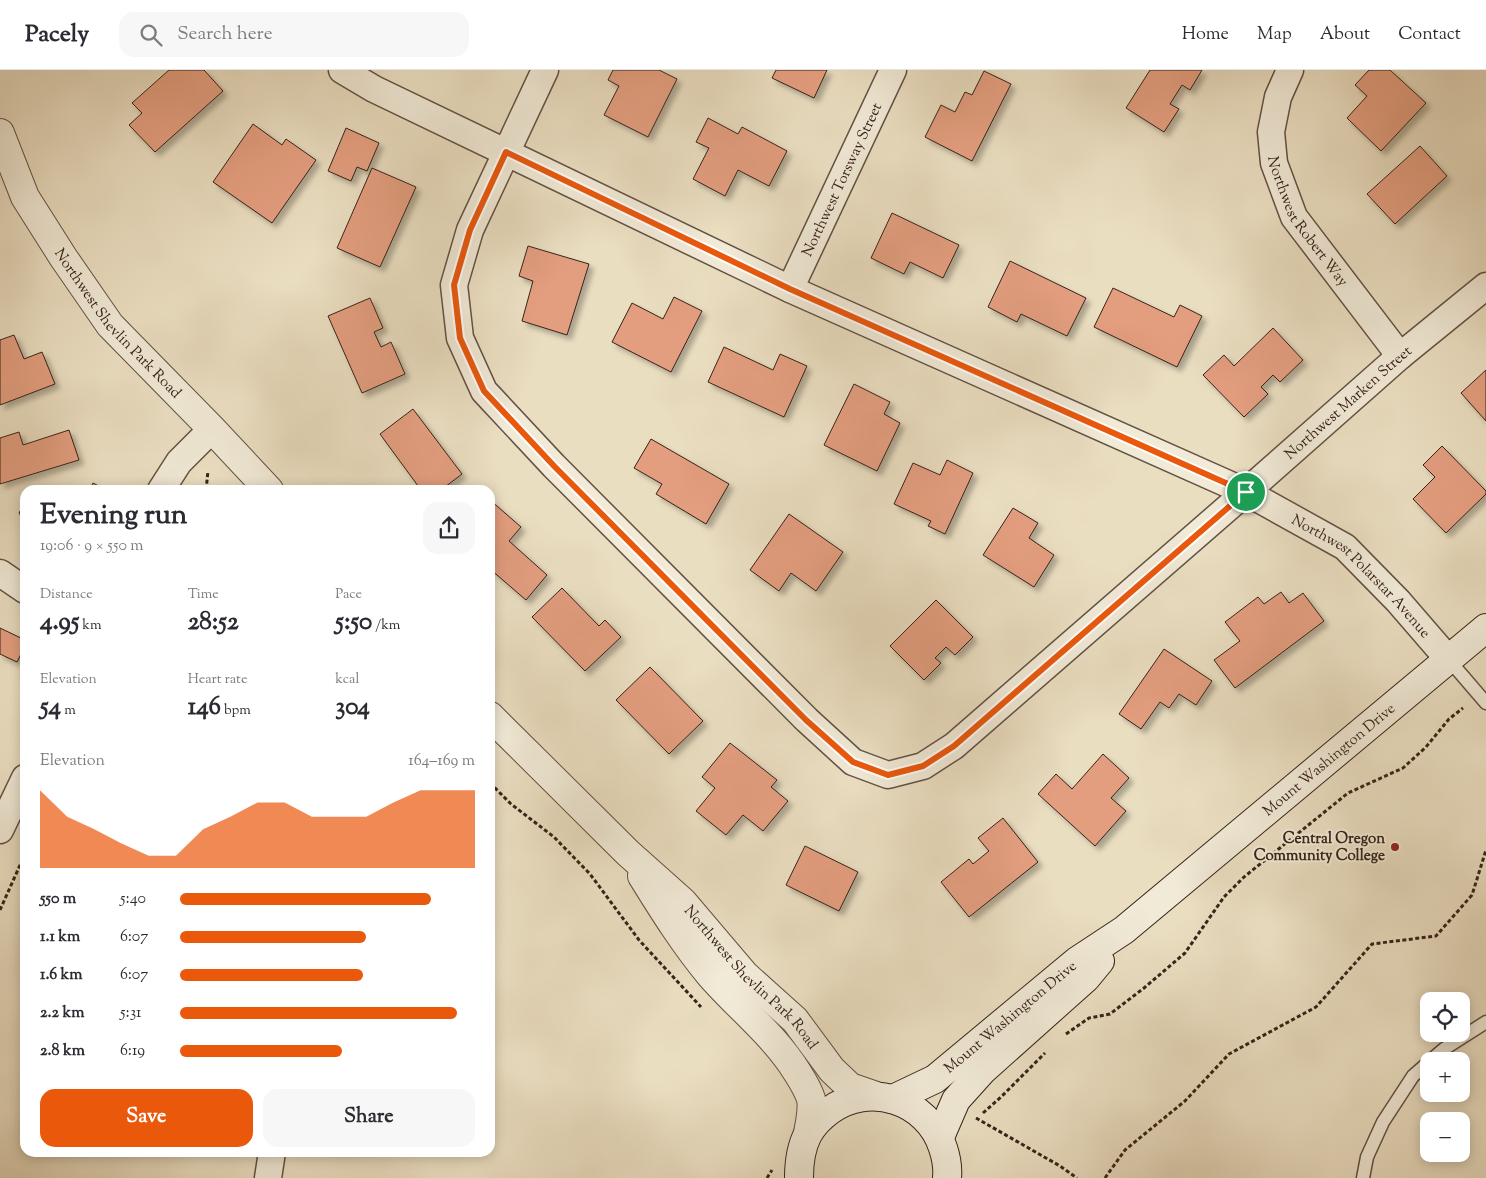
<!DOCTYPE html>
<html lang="en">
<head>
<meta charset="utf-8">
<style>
  :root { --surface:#fff; --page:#f7f7f7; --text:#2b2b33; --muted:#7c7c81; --line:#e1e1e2; --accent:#ea580c }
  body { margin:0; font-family:"Sorts Mill Goudy",serif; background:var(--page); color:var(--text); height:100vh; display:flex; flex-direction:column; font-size:19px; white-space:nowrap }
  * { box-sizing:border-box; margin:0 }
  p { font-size:16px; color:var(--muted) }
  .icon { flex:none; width:28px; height:28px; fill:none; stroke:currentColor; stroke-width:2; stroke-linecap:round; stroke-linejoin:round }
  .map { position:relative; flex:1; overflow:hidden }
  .panel { position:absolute; left:20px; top:415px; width:475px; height:672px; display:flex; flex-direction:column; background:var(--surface); border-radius:15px; box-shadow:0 2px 12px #0003 }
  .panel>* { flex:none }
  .fabs { position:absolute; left:1420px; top:922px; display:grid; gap:10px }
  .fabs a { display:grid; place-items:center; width:50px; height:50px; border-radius:10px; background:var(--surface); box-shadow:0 2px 12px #0003; font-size:25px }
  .pin { position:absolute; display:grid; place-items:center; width:42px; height:42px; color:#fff; margin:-21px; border:2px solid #fff; border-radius:50%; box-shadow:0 1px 5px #0007 }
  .round { display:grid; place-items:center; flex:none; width:52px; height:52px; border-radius:15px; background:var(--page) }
  .summary { display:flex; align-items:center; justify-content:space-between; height:85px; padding:0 20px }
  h1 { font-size:28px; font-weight:700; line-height:38px }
  .figures { display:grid; grid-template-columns:repeat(3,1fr); gap:8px; height:85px; padding:5px 20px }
  .figures div { display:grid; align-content:center }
  .figures b { font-size:25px; font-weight:700 }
  .figures small { font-size:14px; font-weight:400 }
  .figures p { font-size:14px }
  .chart { height:140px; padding:10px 20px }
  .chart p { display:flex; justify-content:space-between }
  .chart svg { width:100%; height:90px; margin-top:5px; fill:var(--accent); opacity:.7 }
  .cta { display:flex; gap:10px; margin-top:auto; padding:10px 20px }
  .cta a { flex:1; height:58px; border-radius:15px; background:var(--accent); color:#fff; font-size:20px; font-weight:700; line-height:58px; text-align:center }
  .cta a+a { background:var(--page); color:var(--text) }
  ul { padding:0 20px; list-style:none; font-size:16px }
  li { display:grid; grid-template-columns:80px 60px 1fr; align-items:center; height:38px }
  li i { height:12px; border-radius:6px; background:var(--accent) }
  header { display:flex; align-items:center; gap:30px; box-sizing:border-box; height:70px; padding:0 25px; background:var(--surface); border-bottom:1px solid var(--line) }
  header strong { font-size:24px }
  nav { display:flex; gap:28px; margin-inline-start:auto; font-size:18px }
  .search { width:350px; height:45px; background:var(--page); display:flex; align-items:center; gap:12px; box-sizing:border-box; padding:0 18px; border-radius:15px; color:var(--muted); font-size:19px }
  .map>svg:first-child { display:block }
  .building { fill:#e39e7f; stroke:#372219; filter:url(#shadow) }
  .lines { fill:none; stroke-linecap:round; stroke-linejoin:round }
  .service-casing { stroke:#645143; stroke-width:15 }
  .minor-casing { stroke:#645143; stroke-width:29 }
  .tertiary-casing { stroke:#645143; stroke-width:30 }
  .secondary-casing { stroke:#372219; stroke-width:30 }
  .path { stroke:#372219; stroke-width:3; stroke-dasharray:4 2.5; stroke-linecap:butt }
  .service { stroke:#f1ead7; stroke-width:12 }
  .minor { stroke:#f1ead7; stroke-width:26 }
  .tertiary { stroke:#f1ead7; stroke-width:28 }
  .secondary { stroke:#f1ead7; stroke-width:28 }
  .route-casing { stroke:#fff; stroke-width:10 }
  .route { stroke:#ea580c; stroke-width:6 }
  .poi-dot { fill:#8f2418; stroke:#f1ead7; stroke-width:2 }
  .labels { text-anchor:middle; stroke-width:4; stroke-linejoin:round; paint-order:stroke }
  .street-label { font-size:15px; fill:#372219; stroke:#f1ead7 }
  .poi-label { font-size:15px; font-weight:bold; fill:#372219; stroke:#f1ead7; text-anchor:end }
</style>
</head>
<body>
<header>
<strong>Pacely</strong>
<div class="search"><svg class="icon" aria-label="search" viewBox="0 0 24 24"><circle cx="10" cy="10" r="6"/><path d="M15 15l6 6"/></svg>Search here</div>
<nav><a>Home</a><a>Map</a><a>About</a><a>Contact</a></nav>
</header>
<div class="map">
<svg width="1486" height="1108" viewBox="0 0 1486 1108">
  <defs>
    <filter id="shadow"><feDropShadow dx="4.5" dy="4.5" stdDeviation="2.5" flood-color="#0004"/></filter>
  </defs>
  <rect width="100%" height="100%" fill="#eadec1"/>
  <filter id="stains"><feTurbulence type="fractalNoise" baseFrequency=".004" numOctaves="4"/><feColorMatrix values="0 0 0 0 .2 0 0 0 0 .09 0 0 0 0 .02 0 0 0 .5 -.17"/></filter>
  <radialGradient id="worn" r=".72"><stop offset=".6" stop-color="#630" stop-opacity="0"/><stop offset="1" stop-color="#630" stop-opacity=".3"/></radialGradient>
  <g class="building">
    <path d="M169 0H204L223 21 155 82 129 55 142 43 132 33Z"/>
    <path d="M613 0H659L677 9 648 67 604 45 619 16 608 10Z"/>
    <path d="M776 0H827L814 28 772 8Z"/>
    <path d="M1150 0H1202L1190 20 1182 15 1170 34 1179 39 1164 62 1126 38Z"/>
    <path d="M1369 0H1390L1426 33 1381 81 1347 48 1367 26 1355 15Z"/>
    <path d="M984 1 1011 14 972 91 925 67 941 35 955 42 965 22 972 25Z"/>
    <path d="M708 48 738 64 742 57 787 81 769 116 738 100 725 126 693 109 709 78 696 72Z"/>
    <path d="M253 54 282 75 286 69 316 90 272 153 213 112Z"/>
    <path d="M346 58 379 73 367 101 357 97 351 111 328 101Z"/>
    <path d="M1420 76 1447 106 1395 154 1367 124Z"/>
    <path d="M372 98 416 117 380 197 337 178Z"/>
    <path d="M892 143 959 175 943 208 910 192 904 204 871 188Z"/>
    <path d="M528 176 589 194 567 265 522 251 533 211 519 206Z"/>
    <path d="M1010 191 1086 228 1067 266 1021 244 1017 252 988 237Z"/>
    <path d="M1113 218 1174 247 1180 235 1202 246 1177 297 1094 257Z"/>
    <path d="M674 227 702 241 671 302 612 272 632 233 663 249Z"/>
    <path d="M370 228 383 258 374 262 381 277 391 272 405 304 362 323 328 246Z"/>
    <path d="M1273 258 1303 290 1280 312 1273 305 1261 317 1268 324 1244 347 1203 305 1224 285 1234 296Z"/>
    <path d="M14 265 24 289 42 282 55 314 0 335V270Z"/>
    <path d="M724 277 773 300 780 284 807 296 784 347 708 312Z"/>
    <path d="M1486 300V351L1461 323Z"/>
    <path d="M854 314 890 332 884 344 900 353 877 401 824 375Z"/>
    <path d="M413 339 462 404 441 420H421L380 364Z"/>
    <path d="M69 360 79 390 0 414V368L19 362 23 375Z"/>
    <path d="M651 369 729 414 706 454 656 424 662 414 634 398Z"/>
    <path d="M1442 376 1486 421V424L1446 463 1413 429 1435 407 1423 395Z"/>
    <path d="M947 390 973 403 945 464 928 456 931 451 894 434 913 393 940 405Z"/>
    <path d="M93 413 106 420H90Z"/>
    <path d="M490 430 521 457 509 471 547 505 526 530 490 499Z"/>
    <path d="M1013 438 1038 453 1029 468 1054 485 1034 517 983 485Z"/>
    <path d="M25 439V457L19 442Z"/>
    <path d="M789 444 843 482 816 521 791 503 779 521 750 500Z"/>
    <path d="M562 518 599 556 605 550 621 567 585 601 532 547Z"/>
    <path d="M1281 522 1289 533 1303 523 1324 551 1235 618 1214 590 1240 571 1225 552 1258 527 1264 534Z"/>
    <path d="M936 530 973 567 955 585 946 577 935 588 941 593 924 610 890 576Z"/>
    <path d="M0 558 25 570V576L17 592 0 584Z"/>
    <path d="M1164 579 1212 611 1196 635 1179 624 1169 638 1160 632 1141 659 1119 644Z"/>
    <path d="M650 597 703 651 669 684 616 630Z"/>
    <path d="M730 673 777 710 771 717 788 731 763 761 743 745 726 765 696 741 715 718 702 707Z"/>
    <path d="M1103 684 1129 708 1111 728 1126 741 1095 776 1038 724 1056 704 1072 719Z"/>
    <path d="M1003 748 1038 792 969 847 941 812 969 789 973 794 989 781 978 768Z"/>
    <path d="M805 776 858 802 839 841 786 815Z"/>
  </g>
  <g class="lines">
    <g class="service-casing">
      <g id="service">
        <path d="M1449 590 1486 633"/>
        <path d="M1430 991 1444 979 1486 952"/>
        <path d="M1363 1108 1367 1087 1383 1052 1413 1006 1429 992"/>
      </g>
    </g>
    <g class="minor-casing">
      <g id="minor">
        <path id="s1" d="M342 0 374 19 790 219 1246 422 1345 477 1398 531 1449 590"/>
        <path id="s2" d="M545 0 470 160 454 215 460 268 484 321 554 396 807 650 853 692 888 705 923 696 954 676 1246 422 1400 286 1486 216"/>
        <path id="s3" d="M1290 0 1278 27 1271 62 1274 93 1294 147 1400 286"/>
        <path id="s4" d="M790 219 893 0"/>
        <path d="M161 420 179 392 212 359"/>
        <path d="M0 503 25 520"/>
        <path d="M0 760 25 708"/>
        <path d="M268 1108 272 1082"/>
      </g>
    </g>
    <g class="tertiary-casing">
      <g id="tertiary">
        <path id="s5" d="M0 63 25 127 63 187 110 255 212 359 269 420"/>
        <path id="s6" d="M490 646 628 783 683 832 745 905 795 950 832 1000 850 1017 876 1026"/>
        <path d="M642 806C663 840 685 875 711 906 739 938 774 965 797 1002 802 1010 808 1019 811 1029 813 1040 810 1052 808 1063"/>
      </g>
    </g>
    <g class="secondary-casing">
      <g id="secondary">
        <path id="s7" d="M893 1029 935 1009 1077 891 1124 860 1486 558"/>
        <path d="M940 1067 956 1030 983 1000 1086 908 1100 891"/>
        <path d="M799 1108C799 1093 801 1077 808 1064 813 1055 821 1047 829 1041 869 1011 928 1030 943 1078 946 1087 948 1098 947 1108"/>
      </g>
    </g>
    <g class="path">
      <path d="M206 420 208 401"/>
      <path d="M490 713 511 734 554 767 590 804 639 870 701 937"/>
      <path d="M0 840 25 784"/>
      <path d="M1066 964 1089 948 1110 944 1144 918 1185 883 1224 827 1244 807 1348 723 1403 698 1426 677 1449 649 1463 638"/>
      <path d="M983 1043 1001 1027 1045 983"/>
      <path d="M976 1048 1060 1096 1077 1108"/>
      <path d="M767 1108 772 1100"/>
      <path d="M1105 1108 1125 1080 1185 1031 1229 984 1316 937 1372 874 1436 866 1472 825 1486 780"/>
    </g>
    <use href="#service" class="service"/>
    <use href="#minor" class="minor"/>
    <use href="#tertiary" class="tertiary"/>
    <use href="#secondary" class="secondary"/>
  </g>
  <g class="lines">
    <g class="route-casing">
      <path id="route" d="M506 82 790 219 1246 422 954 676 923 696 888 705 853 692 806 650 554 396 484 321 460 268 454 215 470 160Z"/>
    </g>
    <use href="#route" class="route"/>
  </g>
  <circle class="poi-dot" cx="1395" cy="777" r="5"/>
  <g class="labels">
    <g class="street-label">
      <text dy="5" stroke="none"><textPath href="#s4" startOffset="121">Northwest Torsway Street</textPath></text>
      <text dy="5" stroke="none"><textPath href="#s3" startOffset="164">Northwest Robert Way</textPath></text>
      <text dy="5" stroke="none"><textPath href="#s5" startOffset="226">Northwest Shevlin Park Road</textPath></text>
      <text dy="5" stroke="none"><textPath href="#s2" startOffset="1502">Northwest Marken Street</textPath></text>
      <text dy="5" stroke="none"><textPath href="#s1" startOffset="1142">Northwest Polarstar Avenue</textPath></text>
      <text dy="5" stroke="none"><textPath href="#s7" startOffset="554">Mount Washington Drive</textPath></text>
      <text dy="5" stroke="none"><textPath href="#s6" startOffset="370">Northwest Shevlin Park Road</textPath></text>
      <text dy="5" stroke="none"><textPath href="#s7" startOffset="144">Mount Washington Drive</textPath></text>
    </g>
    <g class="poi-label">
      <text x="1385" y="773">Central Oregon<tspan x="1385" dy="17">Community College</tspan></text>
    </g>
  </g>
  <rect width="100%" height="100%" filter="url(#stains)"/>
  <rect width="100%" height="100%" fill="url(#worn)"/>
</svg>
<div class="fabs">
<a><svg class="icon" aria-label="locate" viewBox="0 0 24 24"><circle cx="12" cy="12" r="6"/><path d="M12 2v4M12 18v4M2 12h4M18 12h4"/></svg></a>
<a>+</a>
<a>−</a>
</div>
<div class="pin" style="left:1246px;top:422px;background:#1e9e55"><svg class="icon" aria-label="arrive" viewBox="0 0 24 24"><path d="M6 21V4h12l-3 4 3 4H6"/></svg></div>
<section class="panel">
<div class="summary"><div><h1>Evening run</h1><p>19:06 · 9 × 550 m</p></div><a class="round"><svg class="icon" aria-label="share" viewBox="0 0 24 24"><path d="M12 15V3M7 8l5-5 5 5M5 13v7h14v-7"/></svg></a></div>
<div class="figures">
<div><p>Distance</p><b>4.95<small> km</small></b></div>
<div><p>Time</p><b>28:52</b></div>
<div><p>Pace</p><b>5:50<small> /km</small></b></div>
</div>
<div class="figures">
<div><p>Elevation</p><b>54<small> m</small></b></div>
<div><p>Heart rate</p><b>146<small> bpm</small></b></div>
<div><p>kcal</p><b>304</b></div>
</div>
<div class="chart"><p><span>Elevation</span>164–169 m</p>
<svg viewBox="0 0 160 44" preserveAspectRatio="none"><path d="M0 44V6L10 19L20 25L30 32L40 38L50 38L60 25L70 19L80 12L90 12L100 19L110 19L120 19L130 12L140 6L150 6L160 6V44z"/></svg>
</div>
<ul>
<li><b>550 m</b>5:40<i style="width:85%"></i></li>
<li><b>1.1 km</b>6:07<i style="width:63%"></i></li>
<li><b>1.6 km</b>6:07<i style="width:62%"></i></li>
<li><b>2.2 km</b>5:31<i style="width:94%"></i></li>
<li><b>2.8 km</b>6:19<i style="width:55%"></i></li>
</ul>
<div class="cta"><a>Save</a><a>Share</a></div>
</section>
</div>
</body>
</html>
